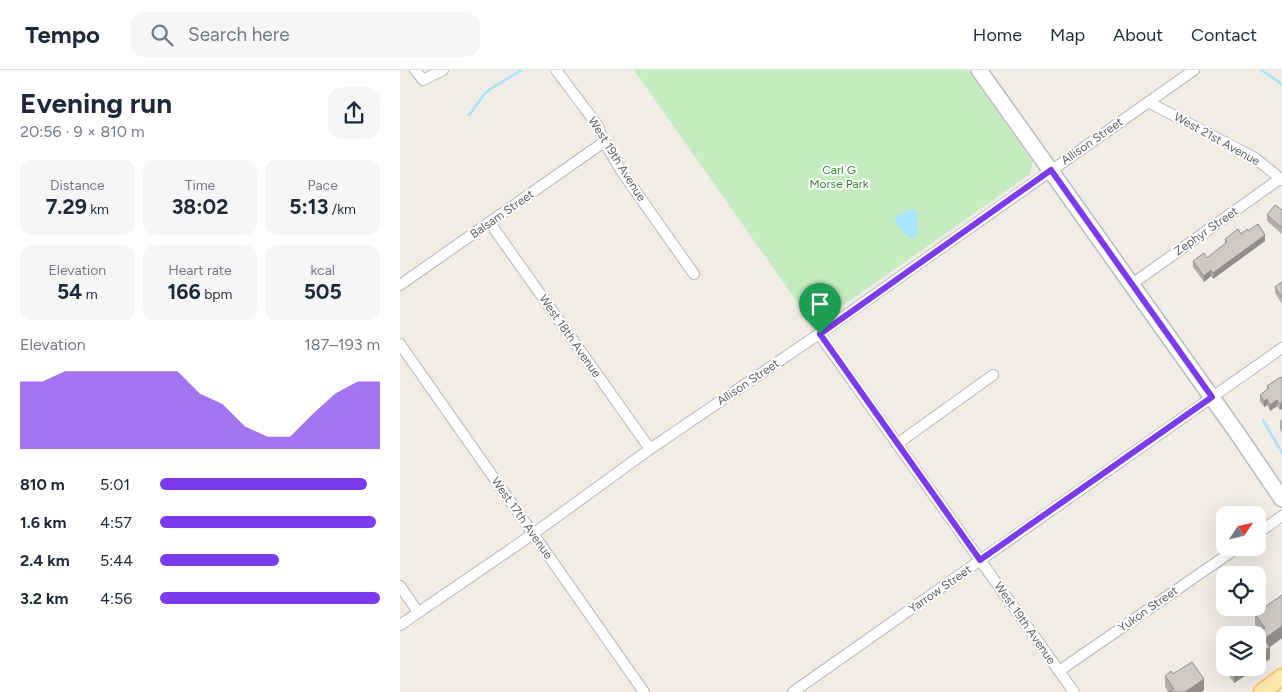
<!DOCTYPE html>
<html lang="en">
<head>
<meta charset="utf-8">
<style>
  :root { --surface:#fff; --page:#f6f6f7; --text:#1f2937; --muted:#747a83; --line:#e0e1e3; --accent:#7c3aed }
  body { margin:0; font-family:Figtree,sans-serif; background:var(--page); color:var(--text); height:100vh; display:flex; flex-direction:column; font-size:19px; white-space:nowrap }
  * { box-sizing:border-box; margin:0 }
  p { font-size:16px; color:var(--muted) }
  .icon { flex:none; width:28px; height:28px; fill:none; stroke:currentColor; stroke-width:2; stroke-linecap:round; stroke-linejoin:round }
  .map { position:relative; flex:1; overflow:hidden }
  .sheet { display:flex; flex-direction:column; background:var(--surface); width:400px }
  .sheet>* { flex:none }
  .needle { width:32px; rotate:55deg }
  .buttons { position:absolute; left:816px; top:436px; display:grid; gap:10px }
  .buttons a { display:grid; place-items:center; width:50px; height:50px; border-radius:10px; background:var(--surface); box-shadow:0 5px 20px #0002; font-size:25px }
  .pin { position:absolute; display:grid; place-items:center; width:42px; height:42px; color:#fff; margin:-51px -21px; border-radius:50% 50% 50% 0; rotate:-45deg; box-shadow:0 0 5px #0007 }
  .pin .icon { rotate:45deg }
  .round { display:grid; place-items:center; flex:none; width:52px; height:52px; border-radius:15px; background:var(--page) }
  .headline { display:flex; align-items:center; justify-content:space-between; height:85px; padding:0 20px }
  h1 { font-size:28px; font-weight:700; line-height:38px }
  .stats { display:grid; grid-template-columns:repeat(3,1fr); gap:8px; height:85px; padding:5px 20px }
  .stats div { display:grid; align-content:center; border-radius:12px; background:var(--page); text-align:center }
  .stats b { font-size:21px; font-weight:700 }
  .stats small { font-size:14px; font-weight:400 }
  .stats p { font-size:14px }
  .chart { height:140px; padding:10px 20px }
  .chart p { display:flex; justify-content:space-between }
  .chart svg { width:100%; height:90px; margin-top:5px; fill:var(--accent); opacity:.7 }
  ul { padding:0 20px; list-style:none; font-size:16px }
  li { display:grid; grid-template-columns:80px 60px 1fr; align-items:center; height:38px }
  li i { height:12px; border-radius:6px; background:var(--accent) }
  header { display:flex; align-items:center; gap:30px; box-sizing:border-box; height:70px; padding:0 25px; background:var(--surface); border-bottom:1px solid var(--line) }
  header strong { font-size:24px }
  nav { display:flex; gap:28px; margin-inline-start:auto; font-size:18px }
  .search { width:350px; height:45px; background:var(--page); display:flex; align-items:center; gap:12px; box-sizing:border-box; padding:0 18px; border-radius:15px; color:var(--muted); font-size:19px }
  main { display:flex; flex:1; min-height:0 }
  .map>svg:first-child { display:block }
  .green { fill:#c5ebc0 }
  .water { fill:#a8e3ff }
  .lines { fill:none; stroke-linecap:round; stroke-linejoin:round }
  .stream { stroke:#a8e3ff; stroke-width:2.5 }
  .street-casing { stroke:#b6b9be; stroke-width:12 }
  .secondary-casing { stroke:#b7bcc1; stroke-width:18 }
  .primary-casing { stroke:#ffba51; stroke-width:19 }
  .street { stroke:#fff; stroke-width:10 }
  .secondary { stroke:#fff; stroke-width:15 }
  .primary { stroke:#ffe8ad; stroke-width:16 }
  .wall { fill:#b2aea9 }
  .shaded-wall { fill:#918d89 }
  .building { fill:#cfcac4; stroke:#918d89 }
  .route-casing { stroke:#fff; stroke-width:10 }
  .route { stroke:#7c3aed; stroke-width:6 }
  .labels { text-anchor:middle; stroke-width:4; stroke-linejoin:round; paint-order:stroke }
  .street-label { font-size:12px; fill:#5d6368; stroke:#fff }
  .park-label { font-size:12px; fill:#32872d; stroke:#fff }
</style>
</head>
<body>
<header>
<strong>Tempo</strong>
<div class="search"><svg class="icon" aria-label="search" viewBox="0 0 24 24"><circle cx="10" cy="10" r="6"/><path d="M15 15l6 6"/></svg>Search here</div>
<nav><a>Home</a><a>Map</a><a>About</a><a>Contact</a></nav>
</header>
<main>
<section class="sheet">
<div class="headline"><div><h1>Evening run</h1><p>20:56 · 9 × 810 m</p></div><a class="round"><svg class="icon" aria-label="share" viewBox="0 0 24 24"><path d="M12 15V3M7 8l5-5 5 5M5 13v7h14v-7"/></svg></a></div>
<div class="stats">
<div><p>Distance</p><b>7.29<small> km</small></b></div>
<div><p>Time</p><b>38:02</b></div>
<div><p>Pace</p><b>5:13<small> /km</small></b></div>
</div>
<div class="stats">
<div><p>Elevation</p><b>54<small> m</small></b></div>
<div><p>Heart rate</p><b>166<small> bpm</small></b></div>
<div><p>kcal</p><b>505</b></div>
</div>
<div class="chart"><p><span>Elevation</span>187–193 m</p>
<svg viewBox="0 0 160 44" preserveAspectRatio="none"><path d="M0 44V11L10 11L20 6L30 6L40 6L50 6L60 6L70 6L80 17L90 22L100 33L110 38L120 38L130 27L140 17L150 11L160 11V44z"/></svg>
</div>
<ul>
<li><b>810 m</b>5:01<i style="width:94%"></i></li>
<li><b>1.6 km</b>4:57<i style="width:98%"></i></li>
<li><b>2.4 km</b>5:44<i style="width:54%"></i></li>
<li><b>3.2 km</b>4:56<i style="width:100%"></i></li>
</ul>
</section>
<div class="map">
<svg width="882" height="622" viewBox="0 0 882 622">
  <rect width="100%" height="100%" fill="#f1ede6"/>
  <path class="green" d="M234 0H568L633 92 630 104 414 256Z"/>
  <path class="water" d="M514 139 517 143 518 160 517 166 511 168 505 164 495 151V147L499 144Z"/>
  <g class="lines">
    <g class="stream">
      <path d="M861 0 882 14"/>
      <path d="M69 45 87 21 122 0"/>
      <path d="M863 350 882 383"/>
    </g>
    <g class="street-casing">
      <g id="street">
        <path d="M15 0 23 10 43 0"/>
        <path d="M156 0 198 56 204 72 222 102 294 204"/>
        <path d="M748 32 855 88 882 110"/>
        <path d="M90 153 250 379"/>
        <path d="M732 214 881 108"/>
        <path d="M0 215 204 72"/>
        <path d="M419 264 674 622"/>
        <path d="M0 274 244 622"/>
        <path d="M497 374 593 305"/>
        <path d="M858 463 882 446"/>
        <path d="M0 516 18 542"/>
        <path d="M0 555 133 464 250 379 419 264 794 0"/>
        <path d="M659 601 837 478"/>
        <path d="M393 622 882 278"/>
      </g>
    </g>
    <g class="secondary-casing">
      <path id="secondary" d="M579 0 835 360 882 429"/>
    </g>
    <g class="primary-casing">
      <path id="primary" d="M862 622 882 607"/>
    </g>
    <use href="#street" class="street"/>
    <use href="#secondary" class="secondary"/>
    <use href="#primary" class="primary"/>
  </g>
  <g class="wall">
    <path d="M882 140V164L867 151V145Z"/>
    <path d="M841 164 865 171 813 209 811 206 804 212 793 197V191L807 188 825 174V169Z"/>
    <path d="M882 212V234L875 223V217Z"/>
    <path d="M881 307 880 340 877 336 870 341 867 335 864 337 860 331V325L867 320V316Z"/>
    <path d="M882 349V363L880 359V351Z"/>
    <path d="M882 525V568L870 577V589L859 562 855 556V544Z"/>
    <path d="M825 585V598H857L834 613 824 598V586Z"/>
    <path d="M773 604 804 620 801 622H768L765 616V606Z"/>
  </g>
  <g class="shaded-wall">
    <path d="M865 165V171L813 209V203Z"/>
    <path d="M811 200V206L804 212V206Z"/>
    <path d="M867 329V335L864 337V331Z"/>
    <path d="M877 330V336L870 341V335Z"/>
    <path d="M882 333V339L880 340V334Z"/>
    <path d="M882 556V568L870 577V589L858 597V585L864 569Z"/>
    <path d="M839 598H857L834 613V601Z"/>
    <path d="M804 609V620L801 622H785Z"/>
  </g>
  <g class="building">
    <path d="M875 135 882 140V158L867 145Z"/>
    <path d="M858 154 865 165 813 203 811 200 804 206 793 191 804 183 807 188 827 172 825 169 838 159 841 164 847 159 848 161Z"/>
    <path d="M882 212V228L875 217Z"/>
    <path d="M881 307 882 308V333L880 334 877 330 870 335 867 329 864 331 860 325 869 318 867 316Z"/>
    <path d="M882 525V556L864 569 870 577 858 585V565H854L865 558 855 544Z"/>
    <path d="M792 592 804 609 785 622H769L774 619 765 606 771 601 773 604Z"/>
    <path d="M832 598H839L834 601Z"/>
  </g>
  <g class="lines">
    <g class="route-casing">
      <path id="route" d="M651 100 812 327 580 490 420 264Z"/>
    </g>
    <use href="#route" class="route"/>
  </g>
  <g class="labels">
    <g class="street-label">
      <text transform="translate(817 69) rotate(29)" y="4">West 21st Avenue</text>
      <text transform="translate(692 71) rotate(-35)" y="4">Allison Street</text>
      <text transform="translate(217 89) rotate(58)" y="4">West 19th Avenue</text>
      <text transform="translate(102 144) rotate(-35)" y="4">Balsam Street</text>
      <text transform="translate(806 161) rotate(-35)" y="4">Zephyr Street</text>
      <text transform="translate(170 266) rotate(55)" y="4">West 18th Avenue</text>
      <text transform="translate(348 312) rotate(-34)" y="4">Allison Street</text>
      <text transform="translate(122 448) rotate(55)" y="4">West 17th Avenue</text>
      <text transform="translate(540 519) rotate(-35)" y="4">Yarrow Street</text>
      <text transform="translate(748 539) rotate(-35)" y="4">Yukon Street</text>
      <text transform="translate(625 553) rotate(55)" y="4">West 19th Avenue</text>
    </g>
    <g class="park-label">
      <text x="439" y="104">Carl G<tspan x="439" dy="14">Morse Park</tspan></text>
    </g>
  </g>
</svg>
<div class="buttons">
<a><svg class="needle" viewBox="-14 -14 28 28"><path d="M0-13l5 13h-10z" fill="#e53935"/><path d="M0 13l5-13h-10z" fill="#747a83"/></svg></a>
<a><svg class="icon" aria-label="locate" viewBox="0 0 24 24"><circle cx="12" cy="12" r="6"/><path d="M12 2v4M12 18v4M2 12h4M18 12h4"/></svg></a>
<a><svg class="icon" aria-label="layers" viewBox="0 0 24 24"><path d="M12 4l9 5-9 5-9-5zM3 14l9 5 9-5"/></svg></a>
</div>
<div class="pin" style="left:420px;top:264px;background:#1e9e55"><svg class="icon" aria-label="arrive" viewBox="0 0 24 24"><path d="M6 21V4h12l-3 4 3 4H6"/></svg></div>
</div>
</main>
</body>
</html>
